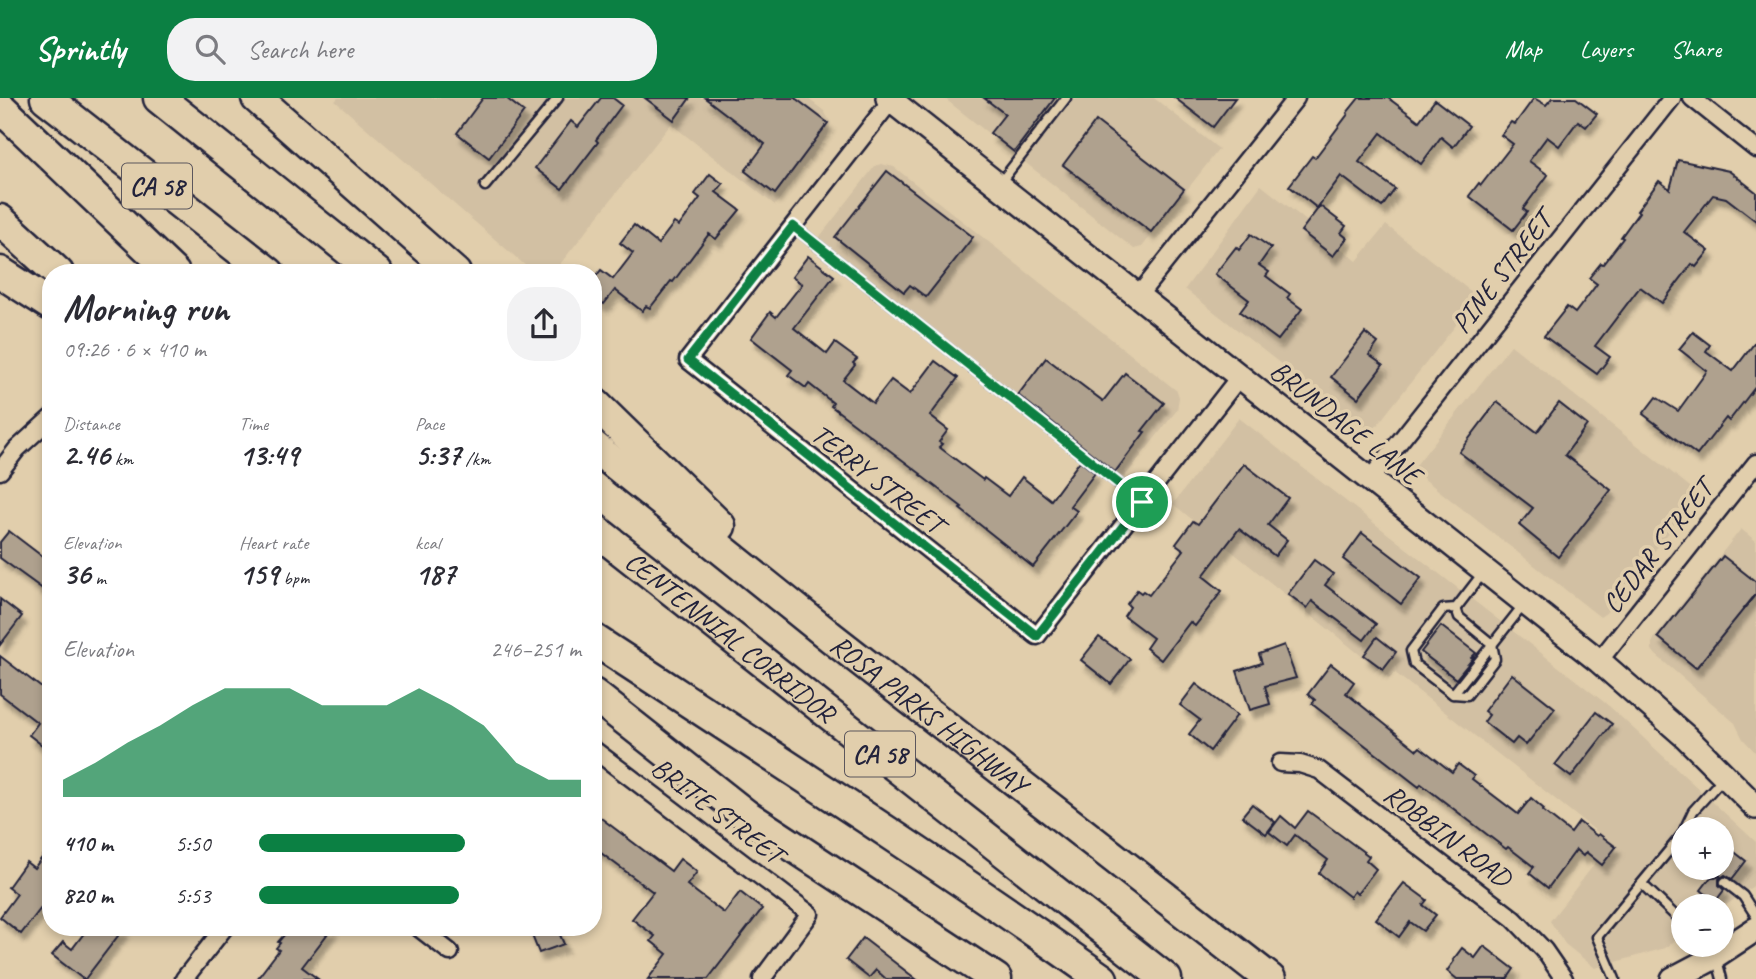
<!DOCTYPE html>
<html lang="en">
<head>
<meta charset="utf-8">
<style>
  :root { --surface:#fff; --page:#f2f2f3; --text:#2b2b33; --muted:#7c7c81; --accent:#0b8043 }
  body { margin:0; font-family:Caveat,sans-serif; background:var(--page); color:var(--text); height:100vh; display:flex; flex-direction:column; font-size:26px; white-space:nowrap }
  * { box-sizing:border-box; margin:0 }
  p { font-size:23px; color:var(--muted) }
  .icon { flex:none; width:38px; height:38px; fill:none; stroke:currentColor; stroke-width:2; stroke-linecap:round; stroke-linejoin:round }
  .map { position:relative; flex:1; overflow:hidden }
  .details { position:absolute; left:42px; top:166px; width:560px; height:672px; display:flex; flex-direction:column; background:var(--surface); border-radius:28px; box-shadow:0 4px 10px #0003 }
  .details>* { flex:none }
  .fabs { position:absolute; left:1671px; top:719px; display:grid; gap:14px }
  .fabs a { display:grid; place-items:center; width:63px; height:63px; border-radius:50%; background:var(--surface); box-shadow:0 4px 10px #0003; font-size:35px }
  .pin { position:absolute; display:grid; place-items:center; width:60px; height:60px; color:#fff; margin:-30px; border:4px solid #fff; border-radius:50%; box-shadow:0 2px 7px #0007 }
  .round { display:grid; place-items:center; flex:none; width:74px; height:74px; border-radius:28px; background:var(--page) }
  .summary { display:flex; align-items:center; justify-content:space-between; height:119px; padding:0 21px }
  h1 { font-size:38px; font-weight:600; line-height:52px }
  .figures { display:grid; grid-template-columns:repeat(3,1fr); gap:10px; height:119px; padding:7px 21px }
  .figures div { display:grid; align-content:center }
  .figures b { font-size:30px; font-weight:600 }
  .figures small { font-size:19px; font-weight:400 }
  .figures p { font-size:19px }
  .chart { height:196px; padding:14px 21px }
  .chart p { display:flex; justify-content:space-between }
  .chart svg { width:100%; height:126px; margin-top:7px; fill:var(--accent); opacity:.7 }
  ul { padding:0 21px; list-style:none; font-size:23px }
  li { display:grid; grid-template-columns:112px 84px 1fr; align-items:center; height:52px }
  li i { height:18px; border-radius:9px; background:var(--accent) }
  header { display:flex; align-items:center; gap:42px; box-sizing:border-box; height:98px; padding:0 35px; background:var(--accent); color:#fff }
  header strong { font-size:33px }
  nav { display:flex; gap:38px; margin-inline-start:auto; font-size:24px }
  .search { width:490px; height:63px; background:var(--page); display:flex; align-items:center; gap:18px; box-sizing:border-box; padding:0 24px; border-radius:28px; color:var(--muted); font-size:26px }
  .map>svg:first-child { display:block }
  .built { fill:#d2c0a3; fill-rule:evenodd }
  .building { fill:#afa18e; stroke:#22223b; stroke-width:2; filter:url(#shadow) }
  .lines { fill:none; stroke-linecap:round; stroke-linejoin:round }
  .lane-casing { stroke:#22223b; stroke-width:13 }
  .street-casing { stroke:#22223b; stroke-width:21 }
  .secondary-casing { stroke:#22223b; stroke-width:28 }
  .highway-casing { stroke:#22223b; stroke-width:35 }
  .lane { stroke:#e1ceac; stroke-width:8 }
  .street { stroke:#e1ceac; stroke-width:16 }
  .secondary { stroke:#e1ceac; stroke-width:23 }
  .highway { stroke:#e1ceac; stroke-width:30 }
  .route-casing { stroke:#fff; stroke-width:14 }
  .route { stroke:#0b8043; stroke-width:9 }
  .labels { text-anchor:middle; stroke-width:7; stroke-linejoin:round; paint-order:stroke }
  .shield { fill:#e1ceac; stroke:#5b565d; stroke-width:2 }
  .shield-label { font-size:26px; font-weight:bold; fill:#22223b }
  .street-label { font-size:28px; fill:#22223b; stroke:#e1ceac }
</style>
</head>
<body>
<header>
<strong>Sprintly</strong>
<div class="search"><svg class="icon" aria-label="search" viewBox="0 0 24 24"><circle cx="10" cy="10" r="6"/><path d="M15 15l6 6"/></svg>Search here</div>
<nav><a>Map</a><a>Layers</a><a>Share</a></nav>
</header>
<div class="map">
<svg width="1756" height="881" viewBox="0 0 1756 881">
  <defs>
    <filter id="shadow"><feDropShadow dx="4.5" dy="8" stdDeviation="2" flood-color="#0004"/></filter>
  </defs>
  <rect width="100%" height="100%" fill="#e1ceac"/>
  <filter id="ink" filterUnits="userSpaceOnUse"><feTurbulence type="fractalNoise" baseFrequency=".0143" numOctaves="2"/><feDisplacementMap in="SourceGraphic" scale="14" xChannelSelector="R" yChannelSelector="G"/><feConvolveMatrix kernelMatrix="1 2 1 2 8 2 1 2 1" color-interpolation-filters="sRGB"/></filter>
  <g filter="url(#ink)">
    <g class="built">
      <path d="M338 0H807L824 13 831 25 828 37 775 107 671 26 553 175H534L335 3Z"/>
      <path d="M944 0H1154L1219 51 1142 149 1134 151Z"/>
      <path d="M881 66 894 69 1177 293 1179 299 1177 312 1123 381 818 141 875 68Z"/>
      <path d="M1261 87 1357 163 1386 127 1478 199 1374 331 1369 335 1185 191Z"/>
      <path d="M1511 247 1699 396 1606 515 1600 519 1414 373 1417 366Z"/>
      <path d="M1239 320 1609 608 1756 744V786L1722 810V808H1684L1683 837 1665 850 1595 870 1565 846 1550 823 1611 745 1394 574 1389 580 1173 406ZM1684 732H1722V770H1684Z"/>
      <path d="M1741 431 1756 443V655L1743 641 1735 625 1656 557 1652 552V545L1655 539Z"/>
    </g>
    <g class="building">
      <path d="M483 0H506L524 14 489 60 457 35Z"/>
      <path d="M601 0H613L622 7 596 42 598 44 562 91 535 70 571 23 578 29Z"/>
      <path d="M645 0H690L674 22Z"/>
      <path d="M705 0H795L828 25 775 96 745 73 765 46Z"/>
      <path d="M984 0H1055L1014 54 990 35 1005 16Z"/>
      <path d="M1175 0H1235L1213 29Z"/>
      <path d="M1359 0H1388L1419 23 1435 2 1469 28 1453 49 1441 39 1421 66 1381 35 1359 64 1395 91 1382 109 1341 78 1317 110 1289 88 1312 58 1315 60 1348 16 1347 15Z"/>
      <path d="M1534 0 1546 7 1552 0H1576L1597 16 1586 29 1578 23 1559 48 1547 39 1529 63 1548 77 1523 111 1527 114 1513 132 1469 98 1479 85 1481 87 1513 46 1501 37 1511 24 1515 26Z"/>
      <path d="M1096 23 1184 91 1151 134 1063 67Z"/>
      <path d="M1678 62 1729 73 1756 94V123L1726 100 1713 97 1684 134 1709 153 1696 169 1692 166 1662 205 1640 189 1595 248 1610 259 1597 276 1544 238 1567 209 1575 215 1597 186 1589 180 1601 165 1603 166 1623 140 1621 139 1639 114 1637 113 1659 83 1670 91Z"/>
      <path d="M887 73 973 139 926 199 910 187 904 194 835 139Z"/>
      <path d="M710 76 723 86 716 94 740 112 716 141 709 136 673 184 671 183 650 210 646 208 642 213 615 192 604 206 593 199V182L601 172 613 181 633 155 620 145 634 127 658 146 674 125 679 128 700 100 695 96Z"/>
      <path d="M1320 108 1346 128 1341 135 1347 140 1333 158 1301 133Z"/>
      <path d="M1251 136 1271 150 1259 167 1269 174 1266 178 1290 196 1287 200 1302 211 1278 242 1240 214 1249 202 1215 176 1236 149 1239 152Z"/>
      <path d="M808 158 834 178 794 230 827 256 835 245 857 261 853 265 855 267 843 282 873 305 891 282 910 296 935 263 958 280 930 318 948 332 939 344 942 346 939 349 983 382 984 380 1008 398 1022 379 1051 402 1080 363 1095 375 1070 408 1077 413 1033 469 960 411 962 409 920 377 921 376 831 308 833 305 809 286 806 290 788 277 792 272 751 240 770 214 776 219 802 186 792 179Z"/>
      <path d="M1693 234 1710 247 1706 253 1733 273 1756 243V288L1729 323 1726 320 1697 357 1643 316 1656 299 1678 313 1707 273 1679 251Z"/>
      <path d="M1365 235 1378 245 1369 257 1383 267 1358 300 1331 279Z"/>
      <path d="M1046 260 1103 303 1125 275 1164 305 1142 333 1145 334 1115 374 1018 297Z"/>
      <path d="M1497 304 1537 334 1559 305 1587 327 1565 357 1611 392 1558 459 1519 427 1533 410 1459 354Z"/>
      <path d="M1244 366 1288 400 1268 427 1287 442 1275 458 1239 431 1203 478 1222 493 1195 528 1190 524 1161 562 1146 550 1153 540 1124 518 1130 509 1127 506 1137 492 1141 495 1143 493 1149 497 1184 452 1176 446 1193 423 1198 426Z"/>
      <path d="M9 433 51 465V497L0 460V444Z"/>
      <path d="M1362 435 1421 480 1401 506 1343 461Z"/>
      <path d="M1723 458 1756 484V496L1696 570 1658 539Z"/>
      <path d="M1314 462 1333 476 1325 487 1376 526 1364 542 1312 503 1307 510 1288 496Z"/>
      <path d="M0 501 22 518 0 547Z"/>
      <path d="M1441 528 1476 555 1472 559H1474L1456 581 1421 554Z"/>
      <path d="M1099 539 1130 561 1111 586 1081 562Z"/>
      <path d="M1377 539 1396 554 1383 571 1364 557Z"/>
      <path d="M1284 547 1296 580 1265 588 1270 606 1250 612 1237 573 1262 565 1259 556Z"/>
      <path d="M0 558 51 597V654L29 637 38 625 0 596Z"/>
      <path d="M1331 566 1354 584 1346 595 1417 652 1420 649 1452 674 1458 666 1474 678 1472 681 1518 716 1531 700 1544 711 1543 713 1571 735 1579 724 1597 738 1599 736 1616 749 1602 767 1586 754 1583 758 1576 752 1548 790 1529 775 1534 769 1508 749 1506 751 1421 686 1419 689 1312 606 1315 602 1308 596Z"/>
      <path d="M1512 576 1555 610 1526 647 1517 640 1512 646 1484 624 1489 617 1484 613Z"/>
      <path d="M1196 586 1237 617 1210 653 1189 636 1200 622 1180 607Z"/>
      <path d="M1596 614 1612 626 1571 679 1555 667Z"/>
      <path d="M1252 706 1275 724 1266 736 1242 718Z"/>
      <path d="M1308 713 1369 758 1366 762 1376 771 1357 796 1354 793 1350 799 1319 775 1328 762 1295 737 1287 748 1269 734 1281 718 1295 730Z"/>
      <path d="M593 714 671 773 680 761 697 774 687 787 724 815 740 794 762 811 708 881H648L667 856 651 843 655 838 632 821 653 794 593 749Z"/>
      <path d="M51 748V797L21 836 0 819 17 796 8 789 26 764 34 770Z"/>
      <path d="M1732 752 1746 763 1732 781 1725 777 1719 781V787L1724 792 1715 804 1701 792 1711 779 1715 780 1720 778 1722 765Z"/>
      <path d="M1404 785 1427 802 1423 807 1436 817 1423 833 1410 824 1399 839 1376 821Z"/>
      <path d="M88 830H124L85 881H83L52 857 63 844 72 851Z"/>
      <path d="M290 830H332L302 869 318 881H257L279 852 276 850 280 845 278 844Z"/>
      <path d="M529 830H557L564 846 539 855Z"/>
      <path d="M863 840 916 881H886L876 872 869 880 846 862Z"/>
      <path d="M1484 848 1514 871 1507 881H1457L1447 873 1454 863 1453 862 1462 850 1475 860Z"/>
    </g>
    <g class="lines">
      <g class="lane-casing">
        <g id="lane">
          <path d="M1000 85 1066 0"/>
          <path d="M485 88 558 0"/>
          <path d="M793 128 1142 404"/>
          <path d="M1456 510 1459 519 1492 546 1495 561 1467 597 1453 596 1414 566 1411 553 1443 511 1456 510 1483 475"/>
          <path d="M1453 596 1525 505"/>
          <path d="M1684 732 1693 713 1723 680"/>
          <path d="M1709 770 1715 774"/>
          <path d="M1725 784 1743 798 1756 818"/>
          <path d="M1642 786 1684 826"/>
          <path d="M1705 847 1716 858 1722 881"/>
          <path d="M1615 881 1597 839 1681 738 1684 733"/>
        </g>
      </g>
      <g class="street-casing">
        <g id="street">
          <path d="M893 0 688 262 1037 538 1240 278"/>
          <path d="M1692 0 1756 51"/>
          <path d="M1138 198 1296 0"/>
          <path d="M0 373 17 351 51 320"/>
          <path d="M1370 381 1672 0"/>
          <path d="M1599 563 1756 365"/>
          <path d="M593 651 810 816 762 881"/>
          <path d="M1280 665 1300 666 1319 672 1514 821 1544 852 1564 881"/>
          <path d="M419 830 450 854"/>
          <path d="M184 881 224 830"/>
        </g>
      </g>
      <g class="secondary-casing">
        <g id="secondary">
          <path d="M888 0 1599 563 1686 639 1756 709"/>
          <path d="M1673 881 1709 862 1756 831"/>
        </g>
      </g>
      <g class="highway-casing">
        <g id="highway">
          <path d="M46 0 269 175"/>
          <path d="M159 0 377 175"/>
          <path d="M257 0 455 175"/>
          <path d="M0 9 174 175"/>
          <path d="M0 122 58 175"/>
          <path d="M0 174 51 207"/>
          <path d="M593 304 720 428"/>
          <path id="s1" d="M593 348 832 540 1270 881"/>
          <path id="s2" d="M593 430 1166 881"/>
          <path d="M593 541C764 653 936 763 1102 881"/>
          <path d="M593 596 746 717 996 881"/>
        </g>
      </g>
      <use href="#lane" class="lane"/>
      <use href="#street" class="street"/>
      <use href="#secondary" class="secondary"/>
      <use href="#highway" class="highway"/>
    </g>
  </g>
  <g class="lines" filter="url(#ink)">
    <g class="route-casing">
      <path id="route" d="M793 128 1142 404 1037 538 688 262Z"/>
    </g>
    <use href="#route" class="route"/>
  </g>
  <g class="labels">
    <g class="shield">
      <rect x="122" y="65.5" width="70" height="45" rx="5"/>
      <rect x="845" y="633.5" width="70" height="45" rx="5"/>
    </g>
    <g class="shield-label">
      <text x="157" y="97">CA 58</text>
      <text x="880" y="665">CA 58</text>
    </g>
    <g class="street-label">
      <text transform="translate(1501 174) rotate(-52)" y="10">PINE STREET</text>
      <text transform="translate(1346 324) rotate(38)" y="10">BRUNDAGE LANE</text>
      <text transform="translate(878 380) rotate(38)" y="10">TERRY STREET</text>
      <text transform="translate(1657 448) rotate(-52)" y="10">CEDAR STREET</text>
      <text dy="10" stroke="none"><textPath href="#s2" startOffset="175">CENTENNIAL CORRIDOR</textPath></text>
      <text dy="10" stroke="none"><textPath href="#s1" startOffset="430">ROSA PARKS HIGHWAY</textPath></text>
      <text transform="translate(718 712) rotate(37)" y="10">BRITE STREET</text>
      <text transform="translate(1448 737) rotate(37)" y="10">ROBBIN ROAD</text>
    </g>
  </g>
</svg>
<div class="fabs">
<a>+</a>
<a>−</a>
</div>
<div class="pin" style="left:1142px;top:404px;background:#1e9e55"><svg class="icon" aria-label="arrive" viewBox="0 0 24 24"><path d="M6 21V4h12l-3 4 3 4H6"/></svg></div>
<section class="details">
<div class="summary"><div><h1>Morning run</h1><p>09:26 · 6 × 410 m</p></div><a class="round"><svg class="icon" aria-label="share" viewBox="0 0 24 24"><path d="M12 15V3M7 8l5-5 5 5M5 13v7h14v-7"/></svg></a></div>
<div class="figures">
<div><p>Distance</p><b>2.46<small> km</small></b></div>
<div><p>Time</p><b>13:49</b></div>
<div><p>Pace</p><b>5:37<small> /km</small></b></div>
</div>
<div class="figures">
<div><p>Elevation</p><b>36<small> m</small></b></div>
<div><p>Heart rate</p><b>159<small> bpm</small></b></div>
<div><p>kcal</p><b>187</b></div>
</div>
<div class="chart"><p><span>Elevation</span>246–251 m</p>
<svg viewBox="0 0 160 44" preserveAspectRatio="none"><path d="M0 44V38L10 32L20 25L30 19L40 12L50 6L60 6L70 6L80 12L90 12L100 12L110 6L120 12L130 19L140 32L150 38L160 38V44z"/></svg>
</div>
<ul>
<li><b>410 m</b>5:50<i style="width:64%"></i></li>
<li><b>820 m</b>5:53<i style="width:62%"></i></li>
</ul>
</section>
</div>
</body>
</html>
